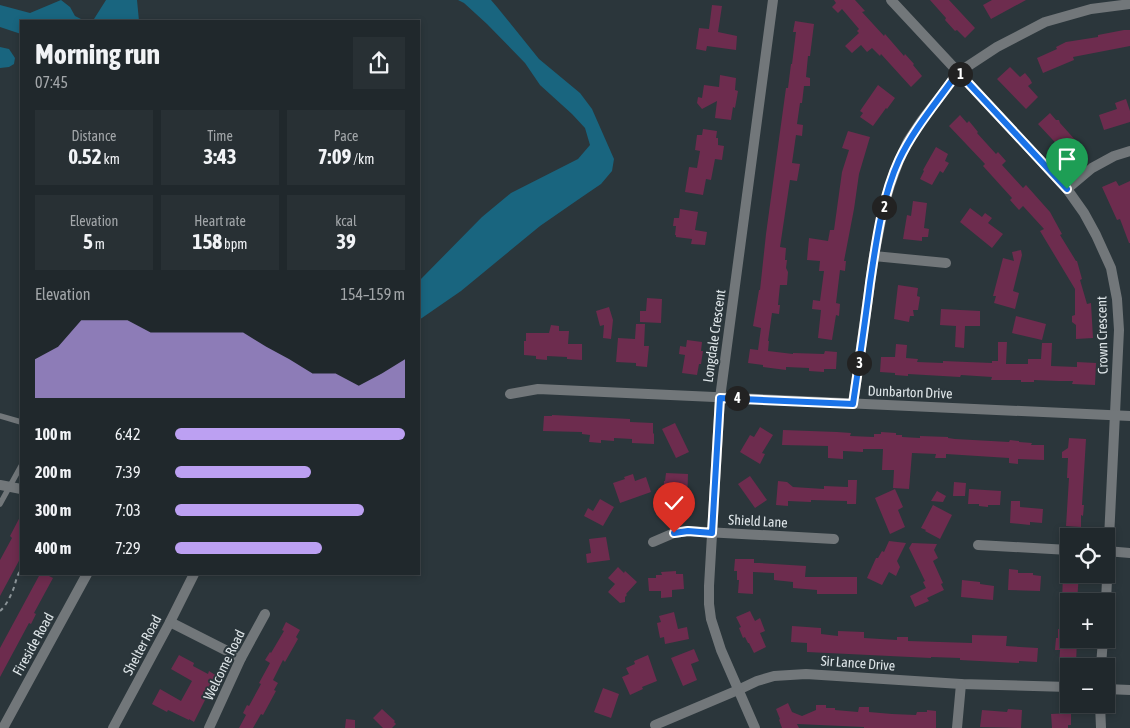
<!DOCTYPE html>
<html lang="en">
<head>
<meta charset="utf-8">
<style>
  :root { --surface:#20282c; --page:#283034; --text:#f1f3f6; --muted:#a2a6a9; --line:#3d4448; --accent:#bca0f2 }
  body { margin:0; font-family:"Asap Condensed",sans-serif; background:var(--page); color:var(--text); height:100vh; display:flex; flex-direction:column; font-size:19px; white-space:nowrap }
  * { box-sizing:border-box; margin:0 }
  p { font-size:16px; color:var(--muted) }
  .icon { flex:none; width:28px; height:28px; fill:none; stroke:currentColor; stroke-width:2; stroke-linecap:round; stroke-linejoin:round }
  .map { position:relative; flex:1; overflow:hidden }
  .side { position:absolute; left:20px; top:20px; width:400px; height:555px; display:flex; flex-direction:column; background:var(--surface); border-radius:0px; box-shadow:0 2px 8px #0003,0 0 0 1px var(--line) }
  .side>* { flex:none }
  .controls { position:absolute; left:1060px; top:528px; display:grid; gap:10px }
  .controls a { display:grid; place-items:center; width:55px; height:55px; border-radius:0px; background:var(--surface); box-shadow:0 2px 8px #0003,0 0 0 1px var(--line); font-size:25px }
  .pin { position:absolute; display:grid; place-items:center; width:42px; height:42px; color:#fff; margin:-51px -21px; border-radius:50% 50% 50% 0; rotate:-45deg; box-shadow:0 0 5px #0007 }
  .pin .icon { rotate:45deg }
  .km { position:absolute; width:25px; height:25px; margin:-12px; border-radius:50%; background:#222; color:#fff; font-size:14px; line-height:25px; text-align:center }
  .round { display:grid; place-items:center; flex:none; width:52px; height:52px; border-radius:0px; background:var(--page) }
  .overview { display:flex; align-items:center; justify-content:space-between; height:85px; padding:0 15px }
  h1 { font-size:28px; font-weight:700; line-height:38px }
  .figures { display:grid; grid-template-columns:repeat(3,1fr); gap:8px; height:85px; padding:5px 15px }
  .figures div { display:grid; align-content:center; border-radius:0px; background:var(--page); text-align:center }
  .figures b { font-size:21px; font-weight:700 }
  .figures small { font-size:14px; font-weight:400 }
  .figures p { font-size:14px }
  .chart { height:140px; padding:10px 15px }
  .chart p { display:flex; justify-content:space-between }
  .chart svg { width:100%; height:90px; margin-top:5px; fill:var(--accent); opacity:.7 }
  ul { padding:0 15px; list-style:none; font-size:16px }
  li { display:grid; grid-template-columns:80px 60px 1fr; align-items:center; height:38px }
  li i { height:12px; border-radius:6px; background:var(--accent) }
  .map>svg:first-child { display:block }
  .water { fill:#19657f }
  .building { fill:#6d2c4e }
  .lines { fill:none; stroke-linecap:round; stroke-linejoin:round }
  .path { stroke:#8b9498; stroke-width:2; stroke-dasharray:4 4; stroke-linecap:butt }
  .service { stroke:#72777a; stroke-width:5.5 }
  .minor { stroke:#72777a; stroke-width:10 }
  .route-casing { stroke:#fff; stroke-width:10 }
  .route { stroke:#1a73e8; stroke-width:6 }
  .labels { text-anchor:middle; stroke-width:4; stroke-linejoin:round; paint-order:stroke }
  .street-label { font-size:14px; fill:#dfe6e9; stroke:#2b363b }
</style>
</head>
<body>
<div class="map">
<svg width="1130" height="728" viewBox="0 0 1130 728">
  <rect width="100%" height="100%" fill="#2b363b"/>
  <g class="water">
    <path d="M61 0 70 7 75 16 85 21H21V34L0 27V5L30 13Z"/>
    <path d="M106 0H137L139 21H88L94 19Z"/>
    <path d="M458 0H491L497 7 539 59 580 93 592 109 614 159 612 171 601 184 579 199 540 226 461 291 419 320V281L482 217 511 193 578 159 590 145 585 128 572 114 540 85 525 63 487 24 464 3Z"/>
    <path d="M0 47 9 49 15 58 14 64 9 67 0 68Z"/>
  </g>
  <g class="building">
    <path d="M834 0H855L865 11 862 12 884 36 885 34 904 56 905 54 914 64 913 65 922 76 911 87 881 54 880 56 872 48 867 52 861 45 852 53 845 46 859 33 857 31 859 29 842 9 838 13 832 7 836 3Z"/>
    <path d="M930 0H949L975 28 965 38 957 30 955 31 945 20 946 18Z"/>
    <path d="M992 0H1026L991 19 983 5Z"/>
    <path d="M712 5 722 6 718 32 737 36 736 50 707 46 706 51 696 49 699 28 709 29Z"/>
    <path d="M795 21 814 24 810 56H808L806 77 810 78V86H804L802 103H800L797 124 803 125 802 136 796 135 792 163 800 164 797 181 790 180 780 247 786 248 785 260H787L786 268 788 272 787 285H780L778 305H780L779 314 772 313 768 341H769L768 351 793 354V353L824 354 825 351 837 352 836 369H824V372L809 371V368L786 367V370L763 367V365L748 363 750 349 758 350 761 328 753 326 759 290H760L766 234 786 88H788L791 64H792L796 32H793Z"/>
    <path d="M1124 30H1130V46L1073 57 1074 60 1043 73 1037 58 1057 49 1056 47 1066 42 1098 37V35Z"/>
    <path d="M1010 67 1020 77 1025 73 1030 79 1032 83 1028 86 1038 97 1026 109 997 79Z"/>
    <path d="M720 75 736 78 735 90 738 91 735 108 733 107 731 120 715 118 717 101 702 109 697 103 698 97 702 98 704 85 719 87Z"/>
    <path d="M878 85 895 98 887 109 886 108 873 126 860 117 863 113 860 111Z"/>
    <path d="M1126 99 1130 111V122L1104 130 1099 115 1117 109 1115 103Z"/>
    <path d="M1050 113 1056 120H1059L1060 123 1077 142 1065 153 1038 124Z"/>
    <path d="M960 115 967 123 969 121 978 132 977 133 996 154 998 152 1006 161 1002 165 1023 188 1026 185 1050 212 1062 234 1060 235 1076 261H1077L1082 279 1080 280 1087 304 1091 303 1093 338 1076 339V325L1072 322V316L1075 315V289L1040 231 1044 229 1023 206 1019 210 1010 200 1012 198 983 166 985 164 949 126Z"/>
    <path d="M703 129 717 131 716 138H718V145L724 146 722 160 715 159 711 180 706 179 703 195 685 192 689 167 697 168 700 151 695 150 697 135H702Z"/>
    <path d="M848 131 870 137 859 174 854 209 844 261H846L845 271 840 270 836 303 840 304 839 316 836 315 832 340 818 338 821 310 812 309 813 300 820 301 824 271H819L820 261 807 260 809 238 828 241 830 230H834L842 172 849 150 842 148Z"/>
    <path d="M936 147 948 154 945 161 949 163 943 173 940 171 932 185 920 179 924 171 923 170Z"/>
    <path d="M1116 181 1119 186 1130 181V243H1129L1120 219 1117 220 1102 187Z"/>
    <path d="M913 201 927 203 924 228 929 229 928 237H922V241L903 239 907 215 911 216Z"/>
    <path d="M970 208 982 217 985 213 992 218 988 223 1003 234 992 248 960 222Z"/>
    <path d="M680 209 698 212 695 230 707 232 705 245 691 244 692 239 676 237V235H675L676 226H673L674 218H679Z"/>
    <path d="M1021 250 1022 255 1013 291 1019 293 1015 309 994 303 996 296H993L1003 258 1014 261 1012 252Z"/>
    <path d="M898 285 918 288 917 296 920 297 918 310H913L914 316H910L909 322 894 319Z"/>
    <path d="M647 298 662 299 661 323 640 322V311H646Z"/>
    <path d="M609 307 613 320 611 339 603 338 604 325 600 326 596 311Z"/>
    <path d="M941 309 980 311V326H965L964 348 955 347 956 326 940 325Z"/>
    <path d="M1016 316 1046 324 1042 340 1012 333Z"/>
    <path d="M636 324H645L644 346H649L647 367 636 366V363L616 362 618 338 635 339Z"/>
    <path d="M551 325 559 326V331H569L568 344H582V360L567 359V357L547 356V360L536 359V356L524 355V341H526V333H549Z"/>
    <path d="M687 340 702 342 701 351H703L701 364H699L697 375 682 373 685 355 679 354 680 346 686 347Z"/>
    <path d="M998 342H1007L1006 364H1028V359H1041L1042 343H1052L1051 366 1077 367V362L1096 363 1095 385 1072 384 1073 381H1059L1034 380V382H1021V380H991L992 377 961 375 960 377 908 374V376L895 375V373L880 372 881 357H895L896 344 907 345 906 358 918 359 917 362 943 363V361L992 363V361H998Z"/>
    <path d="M552 415 630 419V422L653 423V434L654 433V444L632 443V439L614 438V441L601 440V443L589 442 590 435 582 434V432L543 431 544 416H552Z"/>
    <path d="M675 423 689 452 676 458 662 429Z"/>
    <path d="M760 427 773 435 762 453 765 454 760 464 740 452 750 435 754 437Z"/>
    <path d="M783 430 837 432 851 433 850 436 874 437V434H881V432L896 433V435H902V437L920 438V436L948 437V438L955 439 1009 442 1010 440 1019 441V442L1032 443 1031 445H1044V460L1018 459V464L1009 463V458L946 454V458H935L936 454 912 453 909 489 893 488 894 470H882L883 449H863V452L843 451V459L828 458V446L782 445Z"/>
    <path d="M1069 438 1086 439 1082 505H1084L1083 516 1081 515V527L1066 526 1069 478H1067L1068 458H1062V452L1068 448Z"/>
    <path d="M666 473 688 474 687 507 669 506V497L663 496 664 481H665Z"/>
    <path d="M633 474 635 481 646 477 651 492 620 503 613 483 625 479 624 477Z"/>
    <path d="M750 476 767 500 755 508 738 484Z"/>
    <path d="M848 480H857L856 504H847V501L811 500V502L788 501V506L776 505 778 481 787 482 793 487 824 489V486L848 487Z"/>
    <path d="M954 482 966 483 965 496H953Z"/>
    <path d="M895 489 903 507 898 510 905 527 890 534 875 498Z"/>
    <path d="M969 489 1001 491 1000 505H988V507L979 506V504H968Z"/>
    <path d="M937 491 946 496 943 502 931 501Z"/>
    <path d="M600 499 614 507 603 526 584 516 588 508 593 511Z"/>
    <path d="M1011 501H1020V507L1043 509 1042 523 1030 522V525L1010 523Z"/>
    <path d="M933 505 952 515 940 539 925 531 926 530 921 528Z"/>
    <path d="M21 515V557L0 596V560L12 538 10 536Z"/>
    <path d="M606 537 610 560 587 563 586 554 591 553 589 539Z"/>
    <path d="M889 541 906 543 897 561 900 567 896 576 889 572 882 585 867 578 876 558H878L882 551 884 552Z"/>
    <path d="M912 543 937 544 934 550 938 558 933 561 943 583 941 584 944 590 927 598 929 601 915 607 910 596 926 588 923 582 925 581 909 548Z"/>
    <path d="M735 559H754V563H759L806 566 805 577H857V594H817V590L793 588V582L774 580V573L753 572V594L738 593 739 580H737V571H734Z"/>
    <path d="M618 567 624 573 625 571 637 582 626 594 627 595 625 597V602L620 603 608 592 615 584 608 578Z"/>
    <path d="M1009 569 1018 570V573H1033V575L1041 576 1040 591 1008 590Z"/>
    <path d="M676 571V574H683L684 589 672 590V597L661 598V591H649L648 578H656V575H662L661 572Z"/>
    <path d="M40 574H45L53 578 34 613 36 614 31 624 29 623 0 677V648Z"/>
    <path d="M1063 574H1079L1077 601H1062Z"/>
    <path d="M962 580 980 582V584L994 586 993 600 961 597Z"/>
    <path d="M750 611 755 621 760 618 765 631 760 633 766 647 754 653 749 643H748L745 637 743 638 739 628 741 627 736 617Z"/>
    <path d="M674 612 678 629 687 627 689 639 665 644 664 637 660 638 657 623 661 622 659 616Z"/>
    <path d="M286 622 300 630 296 637 298 639 285 662 283 660 273 680 278 683 274 690 276 691 263 715 261 714 253 728H239L246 715 243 713 247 705 249 706 261 684 259 683 270 663 265 660 270 652 271 653 284 631 282 630Z"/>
    <path d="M792 626 821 628V634L838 636V631L864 632V638L897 640V637H908V641L972 643V635L1007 636 1006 646 1038 648 1037 662 1019 661V663L960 660V658L931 657V658L807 652V643L791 642Z"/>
    <path d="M1058 629 1069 630V639H1077L1076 664 1059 663 1060 650H1055L1056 638H1058Z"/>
    <path d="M694 649 699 661 691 664 697 680 683 686 671 658Z"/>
    <path d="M179 655 194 663 193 666 208 674 209 671 220 678 210 695 208 694 194 722 189 719V720L168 710 167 712 152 704 160 689 181 701 192 681 171 669Z"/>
    <path d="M648 655 657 681 642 687 643 689 630 695 622 677 629 674 626 668 635 664 634 661Z"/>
    <path d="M603 688 619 694 611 718 594 712Z"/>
    <path d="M788 703 792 712 802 716 816 710V705H826V708H835V710L858 712 859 707H869V712L892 714 916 715 917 712H927V710L936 711V728H864V727L797 724 799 728H782L779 720 780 719 776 709Z"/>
    <path d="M382 709 395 721 394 722 396 724 392 728H383L373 718Z"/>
    <path d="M1008 709 1022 710 1021 728 980 727 982 710 1007 712Z"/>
    <path d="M1071 713V725H1068V728H1052L1051 714Z"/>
    <path d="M346 719 355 720V728H345Z"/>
  </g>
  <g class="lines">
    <path class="path" d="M0 611C6 606 10 597 13 590 16 583 16 576 21 570"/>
    <g class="service">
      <path d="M0 416 21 422"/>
      <path d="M0 504 21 466"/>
    </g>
    <g class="minor">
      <path d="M891 0 1067 189 1084 213 1096 235 1111 268 1117 299 1119 330 1106 601"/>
      <path d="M1067 189 1092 168 1114 156 1130 151"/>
      <path d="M874 256 946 263"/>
      <path d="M510 394 538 389 1130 416"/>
      <path d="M853 404 874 256 884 205 890 185 898 163 908 141 922 120 959 72 997 47 1045 22 1091 9 1130 4"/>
      <path d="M0 485 21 489"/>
      <path d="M653 542 674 533 688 531 834 539"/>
      <path d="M978 545 1069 550"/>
      <path d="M1106 551 1130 553"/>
      <path d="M170 622 241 658"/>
      <path d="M1101 666 1103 639"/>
      <path d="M1106 689 1130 690"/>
      <path d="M1100 704 1101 728"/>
      <path d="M655 725 738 690 757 681 774 676 806 674 961 684 1069 687"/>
      <path d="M3 728 87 574"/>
      <path d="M113 728 170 622 194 574"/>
      <path d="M209 728 241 658 265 614"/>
      <path d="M755 728 721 650 711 619 709 604V586L720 398 773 0"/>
      <path d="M957 728 961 684"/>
    </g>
  </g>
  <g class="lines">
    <g class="route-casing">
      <path id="route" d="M674 533 688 531 712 533 720 398 853 404C859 363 865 323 870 283 876 243 882 197 899 160 914 128 938 101 958 72L1067 189"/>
    </g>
    <use href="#route" class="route"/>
  </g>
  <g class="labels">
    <g class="street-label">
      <text transform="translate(1102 335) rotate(-91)" y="5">Crown Crescent</text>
      <text transform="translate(714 336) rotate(-82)" y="5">Longdale Crescent</text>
      <text transform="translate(910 392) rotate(2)" y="5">Dunbarton Drive</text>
      <text transform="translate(758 521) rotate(3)" y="5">Shield Lane</text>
      <text transform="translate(33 644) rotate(-61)" y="5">Fireside Road</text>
      <text transform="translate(142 645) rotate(-62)" y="5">Shelter Road</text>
      <text transform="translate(858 663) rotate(4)" y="5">Sir Lance Drive</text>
      <text transform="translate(224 665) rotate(-64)" y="5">Welcome Road</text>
    </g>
  </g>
</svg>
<div class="controls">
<a><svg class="icon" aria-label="locate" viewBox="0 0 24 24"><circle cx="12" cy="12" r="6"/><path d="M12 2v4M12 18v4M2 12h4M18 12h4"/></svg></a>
<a>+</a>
<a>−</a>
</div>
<div class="pin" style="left:1067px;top:189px;background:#1e9e55"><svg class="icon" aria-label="arrive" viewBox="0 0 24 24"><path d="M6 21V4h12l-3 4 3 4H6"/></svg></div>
<div class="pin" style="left:674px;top:533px;background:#d93025"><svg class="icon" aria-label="check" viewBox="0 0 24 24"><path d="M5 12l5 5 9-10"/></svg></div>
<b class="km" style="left:960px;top:74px">1</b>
<b class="km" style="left:884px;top:207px">2</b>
<b class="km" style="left:859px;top:363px">3</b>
<b class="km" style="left:737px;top:398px">4</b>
<section class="side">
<div class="overview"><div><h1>Morning run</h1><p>07:45</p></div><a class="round"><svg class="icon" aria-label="share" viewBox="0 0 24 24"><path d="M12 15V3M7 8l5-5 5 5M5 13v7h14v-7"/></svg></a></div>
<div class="figures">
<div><p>Distance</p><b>0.52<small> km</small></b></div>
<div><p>Time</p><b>3:43</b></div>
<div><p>Pace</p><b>7:09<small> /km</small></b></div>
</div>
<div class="figures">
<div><p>Elevation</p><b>5<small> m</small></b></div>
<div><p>Heart rate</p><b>158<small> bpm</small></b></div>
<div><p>kcal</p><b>39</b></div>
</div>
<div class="chart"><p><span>Elevation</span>154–159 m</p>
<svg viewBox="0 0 160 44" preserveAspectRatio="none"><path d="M0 44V25L10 19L20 6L30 6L40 6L50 12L60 12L70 12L80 12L90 12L100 19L110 25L120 32L130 32L140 38L150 32L160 25V44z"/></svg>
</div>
<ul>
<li><b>100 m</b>6:42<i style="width:100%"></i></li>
<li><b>200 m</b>7:39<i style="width:59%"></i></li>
<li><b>300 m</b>7:03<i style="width:82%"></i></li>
<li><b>400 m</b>7:29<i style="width:64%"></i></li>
</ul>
</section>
</div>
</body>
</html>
